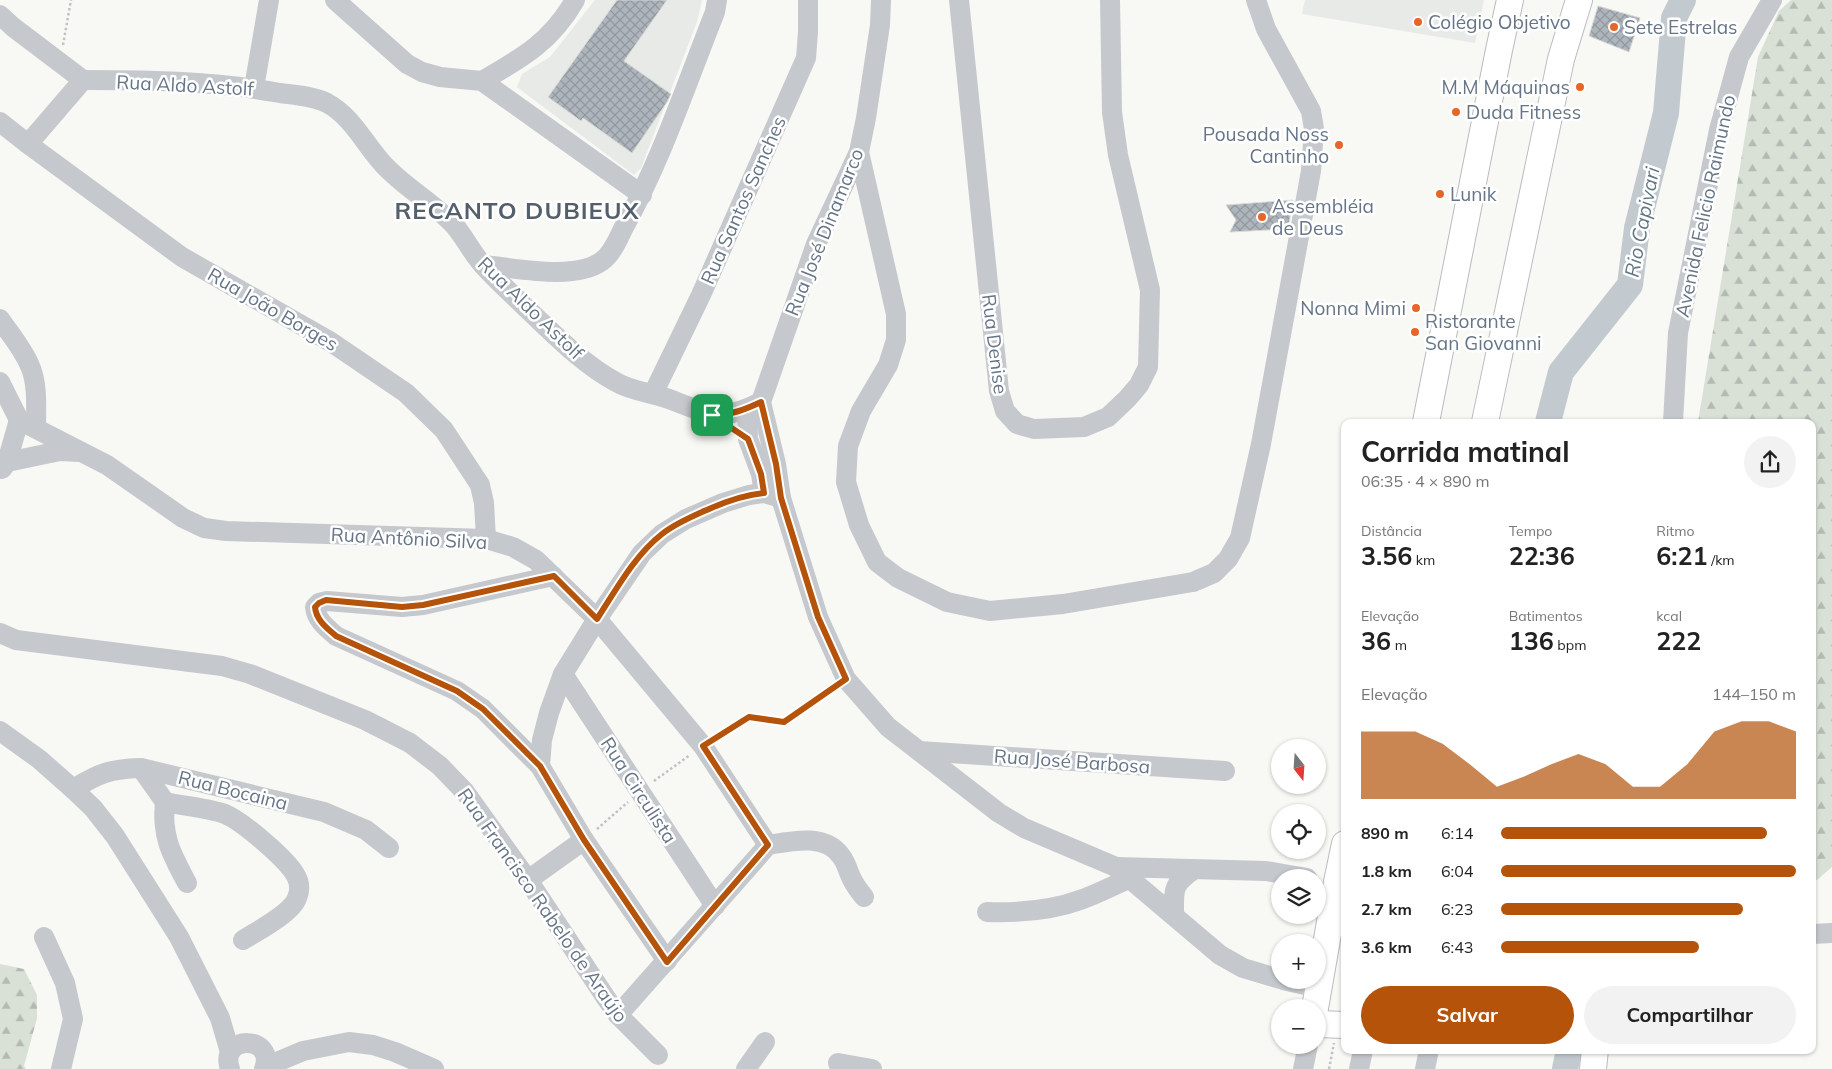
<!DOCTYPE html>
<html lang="pt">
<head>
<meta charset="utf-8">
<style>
  :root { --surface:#fff; --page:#f2f2f2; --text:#222; --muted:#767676; --accent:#b45309 }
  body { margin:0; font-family:Mulish,sans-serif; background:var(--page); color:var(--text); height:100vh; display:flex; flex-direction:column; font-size:19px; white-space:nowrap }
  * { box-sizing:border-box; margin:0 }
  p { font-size:16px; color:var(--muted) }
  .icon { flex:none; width:28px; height:28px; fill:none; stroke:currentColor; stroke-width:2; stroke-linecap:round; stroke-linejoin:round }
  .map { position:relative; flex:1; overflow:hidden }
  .details { position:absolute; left:1341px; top:419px; width:475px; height:635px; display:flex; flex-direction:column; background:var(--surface); border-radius:10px; box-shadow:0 1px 4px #0004 }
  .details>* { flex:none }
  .needle { width:32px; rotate:163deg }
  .controls { position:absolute; left:1271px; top:739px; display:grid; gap:10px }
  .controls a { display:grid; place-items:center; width:55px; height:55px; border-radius:50%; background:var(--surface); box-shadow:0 1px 4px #0004; font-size:25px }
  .pin { position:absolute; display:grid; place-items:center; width:42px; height:42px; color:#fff; margin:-21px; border-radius:10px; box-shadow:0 2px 8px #0006 }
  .round { display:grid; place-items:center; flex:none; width:52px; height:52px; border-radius:26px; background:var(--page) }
  .overview { display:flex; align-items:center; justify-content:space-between; height:85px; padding:0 20px }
  h1 { font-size:28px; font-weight:700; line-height:38px }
  .metrics { display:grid; grid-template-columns:repeat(3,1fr); gap:8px; height:85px; padding:5px 20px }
  .metrics div { display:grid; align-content:center }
  .metrics b { font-size:25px; font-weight:700 }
  .metrics small { font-size:14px; font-weight:400 }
  .metrics p { font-size:14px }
  .chart { height:140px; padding:10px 20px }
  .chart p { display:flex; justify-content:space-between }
  .chart svg { width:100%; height:90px; margin-top:5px; fill:var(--accent); opacity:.7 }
  .action { display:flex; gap:10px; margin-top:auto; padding:10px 20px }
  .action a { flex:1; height:58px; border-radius:30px; background:var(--accent); color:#fff; font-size:20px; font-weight:700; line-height:58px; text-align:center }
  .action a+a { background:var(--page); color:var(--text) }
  ul { padding:0 20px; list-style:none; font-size:16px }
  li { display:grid; grid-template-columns:80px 60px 1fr; align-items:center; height:38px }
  li i { height:12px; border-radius:6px; background:var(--accent) }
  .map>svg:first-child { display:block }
  .built { fill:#e8eae8 }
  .forest { fill:url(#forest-firs) }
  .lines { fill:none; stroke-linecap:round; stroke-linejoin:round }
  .river { stroke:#c2cad0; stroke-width:26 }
  .building { fill:url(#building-cross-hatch); stroke:#d9dad7 }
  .major-casing { stroke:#b8bcc0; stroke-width:28 }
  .path { stroke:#c1c2c5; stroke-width:2.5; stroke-dasharray:2.5 2.5; stroke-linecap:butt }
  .minor { stroke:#c5c8cc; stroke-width:20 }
  .major { stroke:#fff; stroke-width:26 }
  .route-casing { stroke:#fff; stroke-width:10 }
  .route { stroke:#b45309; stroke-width:6 }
  .poi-dot { fill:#e76526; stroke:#fff; stroke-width:2 }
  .labels { text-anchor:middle; stroke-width:5; stroke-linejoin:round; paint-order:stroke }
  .poi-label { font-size:19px; fill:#667587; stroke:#fff; text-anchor:start }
  .street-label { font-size:19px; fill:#667587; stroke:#fff }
  .water-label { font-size:20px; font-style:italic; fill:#627783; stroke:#fff }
  .district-label { font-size:24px; font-weight:bold; letter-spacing:1px; fill:#545f6c; stroke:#fff }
</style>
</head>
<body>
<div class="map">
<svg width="1832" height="1069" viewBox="0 0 1832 1069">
  <defs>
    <pattern id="forest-firs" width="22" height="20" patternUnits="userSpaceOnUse" patternTransform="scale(1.25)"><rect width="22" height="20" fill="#d9e0d6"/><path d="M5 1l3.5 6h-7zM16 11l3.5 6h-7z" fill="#b4bab3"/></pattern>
    <pattern id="building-cross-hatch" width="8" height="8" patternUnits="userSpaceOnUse" patternTransform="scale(1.25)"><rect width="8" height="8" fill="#aeb5bc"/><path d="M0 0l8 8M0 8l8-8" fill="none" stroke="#91989e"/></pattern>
  </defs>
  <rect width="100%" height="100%" fill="#f8f8f5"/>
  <g class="built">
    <path d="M595 0H702L697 22 641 168 634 175 517 87 522 74 550 57Z"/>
    <path d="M1305 0H1484L1475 43 1302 14Z"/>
  </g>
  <g class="forest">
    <path d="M1791 0H1832V867L1817 880H1813L1812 422H1698L1758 57 1779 11Z"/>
    <path d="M0 964 24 969 37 995V1018L24 1066 26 1069H0Z"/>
  </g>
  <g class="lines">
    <g class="river">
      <path d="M1548 422 1561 372 1630 285 1637 228 1666 113 1674 18 1683 0"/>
      <path d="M1565 1069 1569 1050"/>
    </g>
  </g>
  <g class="building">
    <path d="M617 0H667L624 61 671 94 667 102 632 153 583 118 581 121 548 97Z"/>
    <path d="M1598 6 1640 18 1629 52 1589 36Z"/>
    <path d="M1293 200 1288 229 1230 232 1236 220 1226 205Z"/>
  </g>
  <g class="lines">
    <g class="major-casing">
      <g id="major">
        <path d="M1426 422 1499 50 1510 0"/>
        <path d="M1485 422 1561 59 1579 0"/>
        <path d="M1315 1008 1337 882 1345 844"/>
        <path d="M1318 1024 1345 1025"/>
        <path d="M1593 1069 1595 1050"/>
      </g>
    </g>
    <g class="path">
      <path d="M63 45 71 0"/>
      <path d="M718 737 749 717 784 721 833 688"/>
      <path d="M654 781 690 755"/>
      <path d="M597 829 628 802"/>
      <path d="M1329 1069 1334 1043"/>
    </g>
    <g class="minor">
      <path d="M335 0 407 64 422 72 440 77 482 81 642 195"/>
      <path d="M959 0 999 391 1005 411 1017 424 1034 429 1084 427 1108 417 1127 399 1139 385 1148 367 1150 290 1118 155 1112 112 1110 0"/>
      <path d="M0 15 13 27 83 80"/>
      <path d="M83 80C149 80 215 81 280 93 295 95 313 96 327 103 353 117 365 145 384 165 405 188 434 203 455 226 465 238 472 253 483 265 495 279 510 292 523 305 552 332 581 363 616 382 631 391 649 392 666 398 708 413 718 424 761 402"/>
      <path d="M482 81C522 58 551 42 575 0"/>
      <path d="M254 88 269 0"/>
      <path d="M0 122 28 144 182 257 331 342 406 393 444 430 480 485 484 503 486 539"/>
      <path d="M28 144 83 80"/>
      <path d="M859 152 896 314V340L888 365 861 411 848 446 846 482 859 525 877 562 898 578 947 602 990 611 1063 604 1193 582 1214 573 1228 559 1240 538 1261 444 1311 171 1314 129 1311 111 1266 29 1256 0"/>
      <path d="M483 265C516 268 575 281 602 261 612 254 618 239 623 229 661 161 686 85 715 12L717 0"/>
      <path d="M0 319C10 334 23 349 30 366 38 384 36 408 36 428"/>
      <path d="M0 382 19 420"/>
      <path d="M653 394 701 295 806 58 808 32V0"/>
      <path d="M761 402 776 464 781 498 818 617 846 679 888 727 999 813 1024 828 1116 867 1220 955 1243 968 1280 979"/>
      <path d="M761 402 816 244 859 152 866 118 880 25 881 0"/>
      <path d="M747 409 748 439 761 474 764 493"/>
      <path d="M19 420 107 465 183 518 204 528 226 531 486 539 513 547 536 560 597 619 703 746 768 845"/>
      <path d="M1673 422 1678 333 1719 130 1739 57 1772 0"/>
      <path d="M7 462 60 451 79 452"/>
      <path d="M2 469 7 462 19 420"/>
      <path d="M553 576 423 605 402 607 327 601 319 603 315 607C316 620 327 628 336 636L457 691 483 709 540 766 584 840 667 961"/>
      <path d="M0 633 16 640 222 666 250 674 365 720 410 743 440 766 465 792 528 880 606 998 618 1015 658 1055"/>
      <path d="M563 674 715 906"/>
      <path d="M0 731 39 759 73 789 93 808 115 836 179 937 220 1018 230 1052"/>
      <path d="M919 751 1225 771"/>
      <path d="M540 766 542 740 549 713 563 674 597 619 642 553 662 534 686 519 723 503 749 495 764 493 781 498"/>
      <path d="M141 768 165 802C183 806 208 808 225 814 242 821 288 860 296 876 300 883 300 891 297 898 292 913 256 932 243 940"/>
      <path d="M73 789C100 773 109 769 141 768L324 812 366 830 389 848"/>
      <path d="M165 802C161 836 172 855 187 883"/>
      <path d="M1116 867 1266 871 1307 878"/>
      <path d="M528 880 584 840"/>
      <path d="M987 912C1019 913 1050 911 1080 900 1097 894 1114 885 1131 878"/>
      <path d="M1174 914C1174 889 1172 885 1193 870"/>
      <path d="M1812 934 1832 933"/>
      <path d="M44 937 65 983 73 1019 61 1069"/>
      <path d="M1283 980 1318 988"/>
      <path d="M618 1015 768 845C792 841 825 833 841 856 847 863 848 873 853 881 856 887 860 892 864 897"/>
      <path d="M838 1063 872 1069"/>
      <path d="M265 1067 303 1051 349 1042 373 1045 395 1052 434 1069"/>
      <path d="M230 1069C218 1034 277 1035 264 1069"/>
      <path d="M746 1069 765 1042"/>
      <path d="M1303 1069 1308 1045"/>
      <path d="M1359 1069 1363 1050"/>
      <path d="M1425 1069 1429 1050"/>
    </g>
    <use href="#major" class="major"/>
  </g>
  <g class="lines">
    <g class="route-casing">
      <path id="route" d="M761 402 776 464 781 498 818 617 846 679 784 722 749 717 703 746 768 845 667 962 584 840 540 766 483 709 457 691 336 636C327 628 316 620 315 607L319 603 326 600 402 607 423 605 554 576 597 619C616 590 634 556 662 534 676 523 693 516 709 509 727 501 744 495 764 493L761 474 748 439 712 415C731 415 744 410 761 402Z"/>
    </g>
    <use href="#route" class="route"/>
  </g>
  <g class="poi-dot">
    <circle cx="1418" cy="22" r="5"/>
    <circle cx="1614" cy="27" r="5"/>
    <circle cx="1580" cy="87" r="5"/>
    <circle cx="1456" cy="112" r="5"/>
    <circle cx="1339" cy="145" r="5"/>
    <circle cx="1440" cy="194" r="5"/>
    <circle cx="1262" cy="217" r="5"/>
    <circle cx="1416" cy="308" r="5"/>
    <circle cx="1415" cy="332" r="5"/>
  </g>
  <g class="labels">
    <g class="poi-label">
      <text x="1428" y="29">Colégio Objetivo</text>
      <text x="1624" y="34">Sete Estrelas</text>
      <text x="1570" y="94" text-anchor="end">M.M Máquinas</text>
      <text x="1466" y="119">Duda Fitness</text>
      <text x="1329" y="141" text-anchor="end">Pousada Noss<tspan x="1329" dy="22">Cantinho</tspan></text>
      <text x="1450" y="201">Lunik</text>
      <text x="1272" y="213">Assembléia<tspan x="1272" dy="22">de Deus</tspan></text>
      <text x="1406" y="315" text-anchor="end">Nonna Mimi</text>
      <text x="1425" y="328">Ristorante<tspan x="1425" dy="22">San Giovanni</tspan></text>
    </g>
    <g class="street-label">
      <text transform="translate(185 85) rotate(3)" y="7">Rua Aldo Astolf</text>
      <text transform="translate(743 200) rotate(-66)" y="7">Rua Santos Sanches</text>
      <text transform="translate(1705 206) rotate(-78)" y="7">Avenida Felicio Raimundo</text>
      <text transform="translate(824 232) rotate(-68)" y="7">Rua José Dinamarco</text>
      <text transform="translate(531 308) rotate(44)" y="7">Rua Aldo Astolf</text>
      <text transform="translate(273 309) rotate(30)" y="7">Rua João Borges</text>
      <text transform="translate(995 344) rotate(83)" y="7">Rua Denise</text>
      <text transform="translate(409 538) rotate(3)" y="7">Rua Antônio Silva</text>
      <text transform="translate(1072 761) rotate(4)" y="7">Rua José Barbosa</text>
      <text transform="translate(233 790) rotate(14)" y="7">Rua Bocaina</text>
      <text transform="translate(639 790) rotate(57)" y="7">Rua Circulista</text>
      <text transform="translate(543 905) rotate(55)" y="7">Rua Francisco Rabelo de Araújo</text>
    </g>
    <g class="water-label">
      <text transform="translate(1642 222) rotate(-79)" y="7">Rio Capivari</text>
    </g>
    <g class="district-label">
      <text x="517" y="219">RECANTO DUBIEUX</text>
    </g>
  </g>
</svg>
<div class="controls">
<a><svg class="needle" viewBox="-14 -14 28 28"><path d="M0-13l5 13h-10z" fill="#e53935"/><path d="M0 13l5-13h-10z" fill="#767676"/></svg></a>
<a><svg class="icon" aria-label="locate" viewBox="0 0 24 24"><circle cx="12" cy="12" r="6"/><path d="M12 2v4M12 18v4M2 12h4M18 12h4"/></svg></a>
<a><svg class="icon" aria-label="layers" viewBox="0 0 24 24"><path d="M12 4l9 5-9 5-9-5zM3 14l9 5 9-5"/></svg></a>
<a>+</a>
<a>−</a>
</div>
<div class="pin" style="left:712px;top:415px;background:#1e9e55"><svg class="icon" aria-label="arrive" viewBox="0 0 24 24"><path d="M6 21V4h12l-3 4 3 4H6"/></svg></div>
<section class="details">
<div class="overview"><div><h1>Corrida matinal</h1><p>06:35 · 4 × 890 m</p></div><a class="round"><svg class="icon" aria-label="share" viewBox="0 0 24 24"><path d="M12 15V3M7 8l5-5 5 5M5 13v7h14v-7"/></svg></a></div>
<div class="metrics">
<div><p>Distância</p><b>3.56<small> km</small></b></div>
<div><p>Tempo</p><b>22:36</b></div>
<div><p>Ritmo</p><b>6:21<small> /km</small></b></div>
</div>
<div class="metrics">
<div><p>Elevação</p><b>36<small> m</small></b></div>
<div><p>Batimentos</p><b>136<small> bpm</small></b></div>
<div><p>kcal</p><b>222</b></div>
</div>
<div class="chart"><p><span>Elevação</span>144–150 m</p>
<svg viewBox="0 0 160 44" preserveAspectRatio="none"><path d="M0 44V11L10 11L20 11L30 17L40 27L50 38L60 33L70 27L80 22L90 27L100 38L110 38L120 27L130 11L140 6L150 6L160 11V44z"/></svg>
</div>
<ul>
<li><b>890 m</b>6:14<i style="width:90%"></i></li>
<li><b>1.8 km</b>6:04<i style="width:100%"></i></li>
<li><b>2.7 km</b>6:23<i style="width:82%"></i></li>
<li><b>3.6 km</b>6:43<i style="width:67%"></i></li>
</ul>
<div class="action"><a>Salvar</a><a>Compartilhar</a></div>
</section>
</div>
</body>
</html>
